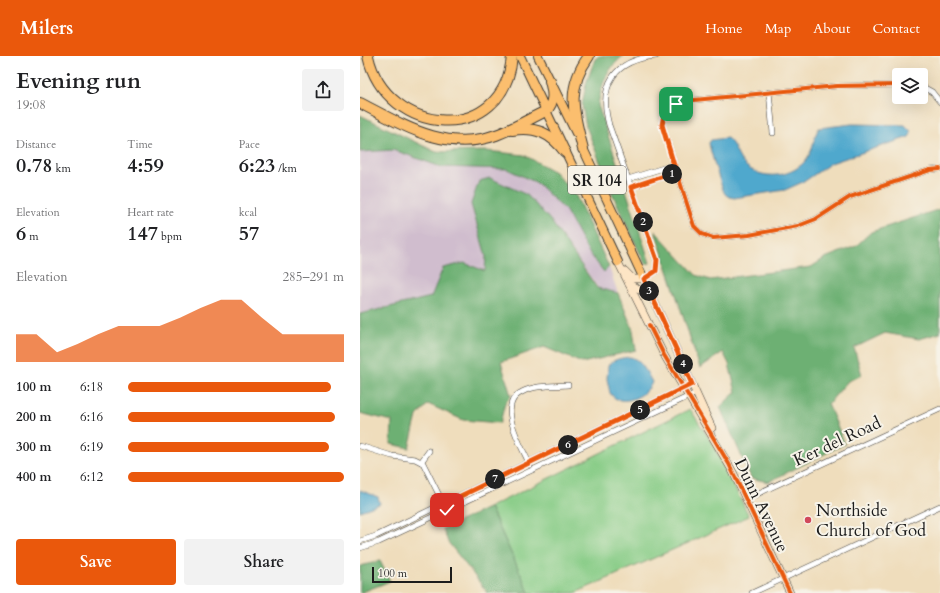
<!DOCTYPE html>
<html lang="en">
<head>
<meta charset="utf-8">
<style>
  :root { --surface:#fff; --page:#f2f2f2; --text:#202124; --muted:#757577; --accent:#ea580c }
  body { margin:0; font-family:Cardo,serif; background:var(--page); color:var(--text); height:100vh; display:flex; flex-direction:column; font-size:15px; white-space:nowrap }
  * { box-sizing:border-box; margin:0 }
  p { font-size:13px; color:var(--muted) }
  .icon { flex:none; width:22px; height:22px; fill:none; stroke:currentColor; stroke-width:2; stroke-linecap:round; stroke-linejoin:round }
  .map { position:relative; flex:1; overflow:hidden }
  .side { display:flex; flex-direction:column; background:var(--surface); width:360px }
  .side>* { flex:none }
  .tools { position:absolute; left:532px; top:12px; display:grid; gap:8px }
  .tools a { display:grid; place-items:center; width:36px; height:36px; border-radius:4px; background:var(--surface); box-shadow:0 4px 16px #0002; font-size:20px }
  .scale { position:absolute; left:12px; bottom:10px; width:80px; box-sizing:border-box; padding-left:4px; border:2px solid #1c1c1c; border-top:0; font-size:11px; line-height:14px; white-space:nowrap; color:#1c1c1c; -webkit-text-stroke:3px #f7f3e8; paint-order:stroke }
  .pin { position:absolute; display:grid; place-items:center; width:34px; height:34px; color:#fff; margin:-17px; border-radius:8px; box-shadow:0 2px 6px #0006 }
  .km { position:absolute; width:20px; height:20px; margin:-10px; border-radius:50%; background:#222; color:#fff; font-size:11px; line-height:20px; text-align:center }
  .round { display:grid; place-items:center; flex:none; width:42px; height:42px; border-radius:4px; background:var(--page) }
  .head { display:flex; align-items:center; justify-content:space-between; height:68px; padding:0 16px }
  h1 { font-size:22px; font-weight:700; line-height:30px }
  .metrics { display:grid; grid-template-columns:repeat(3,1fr); gap:6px; height:68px; padding:4px 16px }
  .metrics div { display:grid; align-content:center }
  .metrics b { font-size:20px; font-weight:700 }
  .metrics small { font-size:11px; font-weight:400 }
  .metrics p { font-size:11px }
  .chart { height:112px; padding:8px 16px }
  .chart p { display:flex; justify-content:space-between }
  .chart svg { width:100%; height:72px; margin-top:4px; fill:var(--accent); opacity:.7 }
  .button { display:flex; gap:8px; margin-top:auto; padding:8px 16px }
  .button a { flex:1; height:46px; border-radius:4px; background:var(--accent); color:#fff; font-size:16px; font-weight:700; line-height:46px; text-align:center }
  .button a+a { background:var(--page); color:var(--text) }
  ul { padding:0 16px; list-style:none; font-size:13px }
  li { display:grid; grid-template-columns:64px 48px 1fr; align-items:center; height:30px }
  li i { height:10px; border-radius:5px; background:var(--accent) }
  header { display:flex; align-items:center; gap:24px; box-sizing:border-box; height:56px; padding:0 20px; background:var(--accent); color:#fff }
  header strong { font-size:19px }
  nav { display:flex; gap:22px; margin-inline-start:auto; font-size:14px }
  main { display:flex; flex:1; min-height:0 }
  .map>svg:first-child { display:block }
  .industrial { fill:#d0bdce }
  .green { fill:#87cc86; stroke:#527451 }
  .forest { fill:#6db073; stroke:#446648 }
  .water { fill:#50a8cd; stroke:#366274 }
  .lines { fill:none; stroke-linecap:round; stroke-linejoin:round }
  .street-casing { stroke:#3c3934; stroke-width:6 }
  .secondary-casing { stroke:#3c3934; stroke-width:8 }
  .primary-casing { stroke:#3c3934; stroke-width:10 }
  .highway-casing { stroke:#3c3934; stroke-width:12 }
  .street { stroke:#fff; stroke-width:5 }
  .secondary { stroke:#fde5c5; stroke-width:7 }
  .primary { stroke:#fbbe6e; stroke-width:8 }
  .highway { stroke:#fbbe6e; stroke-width:10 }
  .cycleway-casing { stroke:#f7f3e8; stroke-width:6 }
  .cycleway { stroke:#e8590c; stroke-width:4 }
  .route-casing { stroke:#fff; stroke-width:8 }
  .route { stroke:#ea580c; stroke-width:5 }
  .poi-dot { fill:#d1495b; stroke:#f7f3e8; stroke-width:1.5 }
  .labels { text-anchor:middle; stroke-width:4; stroke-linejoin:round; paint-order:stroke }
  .shield { fill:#f7f3e8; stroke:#5e5c59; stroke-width:1 }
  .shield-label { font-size:16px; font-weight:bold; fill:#1c1c1c }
  .street-label { font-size:17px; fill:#1c1c1c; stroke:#f7f3e8 }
  .poi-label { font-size:17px; fill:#1c1c1c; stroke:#f7f3e8; text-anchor:start }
</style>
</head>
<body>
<header>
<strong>Milers</strong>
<nav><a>Home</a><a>Map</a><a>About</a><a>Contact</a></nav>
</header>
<main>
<section class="side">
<div class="head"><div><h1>Evening run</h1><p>19:08</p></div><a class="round"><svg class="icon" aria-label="share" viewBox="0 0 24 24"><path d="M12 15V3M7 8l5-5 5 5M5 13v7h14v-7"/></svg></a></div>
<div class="metrics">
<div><p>Distance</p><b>0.78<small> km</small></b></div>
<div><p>Time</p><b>4:59</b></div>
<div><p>Pace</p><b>6:23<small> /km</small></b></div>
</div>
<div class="metrics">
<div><p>Elevation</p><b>6<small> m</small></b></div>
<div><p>Heart rate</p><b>147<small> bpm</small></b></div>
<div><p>kcal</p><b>57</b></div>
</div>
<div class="chart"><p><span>Elevation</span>285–291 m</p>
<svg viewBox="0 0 160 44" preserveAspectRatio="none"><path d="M0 44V27L10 27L20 38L30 33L40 27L50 22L60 22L70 22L80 17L90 11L100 6L110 6L120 17L130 27L140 27L150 27L160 27V44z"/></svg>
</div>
<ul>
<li><b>100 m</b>6:18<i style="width:94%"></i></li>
<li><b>200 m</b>6:16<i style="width:96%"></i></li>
<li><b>300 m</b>6:19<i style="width:93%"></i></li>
<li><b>400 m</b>6:12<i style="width:100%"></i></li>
</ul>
<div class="button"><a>Save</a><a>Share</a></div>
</section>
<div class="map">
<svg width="580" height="537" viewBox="0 0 580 537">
  <rect width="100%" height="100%" fill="#f7f3e8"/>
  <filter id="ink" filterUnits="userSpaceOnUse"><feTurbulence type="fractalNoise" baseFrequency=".025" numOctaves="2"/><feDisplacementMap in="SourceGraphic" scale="8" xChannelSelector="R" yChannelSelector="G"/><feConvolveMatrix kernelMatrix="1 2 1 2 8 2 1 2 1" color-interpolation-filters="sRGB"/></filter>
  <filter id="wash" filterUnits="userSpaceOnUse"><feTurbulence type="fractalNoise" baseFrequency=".012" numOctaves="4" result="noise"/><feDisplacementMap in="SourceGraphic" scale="16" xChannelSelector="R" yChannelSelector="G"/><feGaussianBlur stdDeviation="0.9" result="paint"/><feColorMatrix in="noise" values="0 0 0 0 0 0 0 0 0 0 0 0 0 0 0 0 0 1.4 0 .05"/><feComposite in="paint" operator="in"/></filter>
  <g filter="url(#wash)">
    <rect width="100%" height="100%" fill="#efddbc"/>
    <path class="industrial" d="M34 94 81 111 147 113 177 127 206 155 227 194 244 216 249 211 258 237 238 232 191 165 111 148 126 200 125 215 104 207 71 241 0 258V96Z"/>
    <path class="green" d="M330 353 352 387 389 460 215 537H169L130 451Z"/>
    <g class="forest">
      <path d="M239 0H263C246 14 242 28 238 49L290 207 285 208 252 137 226 70 222 49 226 28 235 3Z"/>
      <path d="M0 59 76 96 127 95 164 99 195 116 216 140 249 211 244 216 227 194 206 155 177 127 147 113 81 111 34 94 0 96Z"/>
      <path d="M130 122 167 139 191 165 237 232 258 237 273 274 276 294 222 307 184 291 141 306 151 340 145 347 140 367 103 364 68 348 57 360 49 392 31 388 32 365 0 357V258L71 241 83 212 104 207 125 215 126 200 111 148 119 125Z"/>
      <path d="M580 153V277L559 283 525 277 494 292 502 319 488 325 468 348 485 388 408 426 391 422 360 351 376 336 369 308 363 296 340 312 295 175 336 219 350 224 451 211 465 202 496 190 511 176Z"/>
      <path d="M130 451 169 536 128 537 88 486 83 473Z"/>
      <path d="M20 505 30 525 0 537V510Z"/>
    </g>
    <g class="water">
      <path d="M492 68 545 69 550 74 551 78 549 81 471 107 445 125 425 134 374 142C370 141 368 141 365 138 362 134 350 94 349 87L351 84 367 82C375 88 376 99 383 107 400 126 435 122 448 101 454 92 453 81 459 72Z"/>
      <path d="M270 301C281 303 287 317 292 326 288 340 260 353 250 337L247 323 248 309C254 303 261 302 270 301Z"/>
      <path d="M0 434 18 441 20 448 0 455Z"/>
    </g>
  </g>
  <g filter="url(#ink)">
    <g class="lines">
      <g class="street-casing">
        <g id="street">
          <path d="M539 29 477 30 324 45C311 49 305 56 302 69L334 170 342 178 353 182 389 179 438 170 456 163 490 141 570 114 580 113"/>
          <path d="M561 30 572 36 580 46"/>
          <path d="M409 36 413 77"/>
          <path d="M268 123 313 109"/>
          <path d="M271 131 316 116"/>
          <path d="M284 223 296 215 297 205 249 69C238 29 254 4 296 0"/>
          <path d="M0 390 32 400 55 403 63 407 85 451"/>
          <path d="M61 406 69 395"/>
          <path d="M170 409C162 391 135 348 162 336 175 329 194 330 208 329"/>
          <path d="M386 443 580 353"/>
          <path d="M0 485 16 480 332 328"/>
          <path d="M0 492 19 486 336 337"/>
          <path d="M392 537 580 450"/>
        </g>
      </g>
      <g class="secondary-casing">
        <g id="secondary">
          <path d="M258 206 304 299 373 416 430 537"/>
          <path d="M265 215 273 223H284L352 372"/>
          <path d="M269 228 292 240"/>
        </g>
      </g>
      <g class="primary-casing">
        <g id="primary">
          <path d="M160 0 258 206"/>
          <path d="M178 0 216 77"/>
          <path d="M221 88 284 223"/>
        </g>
      </g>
      <g class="highway-casing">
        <g id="highway">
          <path d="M8 0C26 81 145 91 152 0"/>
          <path d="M0 47C43 69 86 97 136 79 153 73 169 63 186 55 195 46 193 36 190 25"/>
          <path d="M152 74C175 70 191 77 205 96"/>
          <path d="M223 93C214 58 205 33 229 0"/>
        </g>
      </g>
      <use href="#street" class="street"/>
      <use href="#secondary" class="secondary"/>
      <use href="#primary" class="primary"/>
      <use href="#highway" class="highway"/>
      <g class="cycleway-casing">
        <g id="cycleway">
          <path d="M539 29 477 30 324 45C311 49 305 56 302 69L334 170 342 178 353 182 389 179 438 170 456 163 490 141 570 114 580 113"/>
          <path d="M289 269 304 299 369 408 430 537"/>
        </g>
      </g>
      <use href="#cycleway" class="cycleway"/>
    </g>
  </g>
  <g class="lines" filter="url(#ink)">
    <g class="route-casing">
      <path id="route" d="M87 454 84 448 332 328 284 223 296 215 297 204 271 131 316 116 302 69 304 59 316 48"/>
    </g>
    <use href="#route" class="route"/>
  </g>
  <circle class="poi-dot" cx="448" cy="464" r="4"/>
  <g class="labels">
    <rect class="shield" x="208" y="110" width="58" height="28" rx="3"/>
    <g class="shield-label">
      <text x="237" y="130">SR 104</text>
    </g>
    <g class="street-label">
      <text transform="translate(477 385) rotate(-25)" y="6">Ker del Road</text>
      <text transform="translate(402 449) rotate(64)" y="6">Dunn Avenue</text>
    </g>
    <g class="poi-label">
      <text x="456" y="460">Northside<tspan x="456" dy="20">Church of God</tspan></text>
    </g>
  </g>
</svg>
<div class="tools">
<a><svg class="icon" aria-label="layers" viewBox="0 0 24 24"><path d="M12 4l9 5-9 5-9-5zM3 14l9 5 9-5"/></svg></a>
</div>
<div class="scale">100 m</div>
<div class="pin" style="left:316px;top:48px;background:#1e9e55"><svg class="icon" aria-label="arrive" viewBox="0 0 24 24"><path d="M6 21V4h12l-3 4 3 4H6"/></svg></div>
<div class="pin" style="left:87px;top:454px;background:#d93025"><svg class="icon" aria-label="check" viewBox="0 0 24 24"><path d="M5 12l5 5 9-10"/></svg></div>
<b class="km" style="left:312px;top:118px">1</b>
<b class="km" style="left:283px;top:166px">2</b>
<b class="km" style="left:289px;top:235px">3</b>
<b class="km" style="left:323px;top:308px">4</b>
<b class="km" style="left:280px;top:354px">5</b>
<b class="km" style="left:208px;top:389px">6</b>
<b class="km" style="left:135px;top:423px">7</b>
</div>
</main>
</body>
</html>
